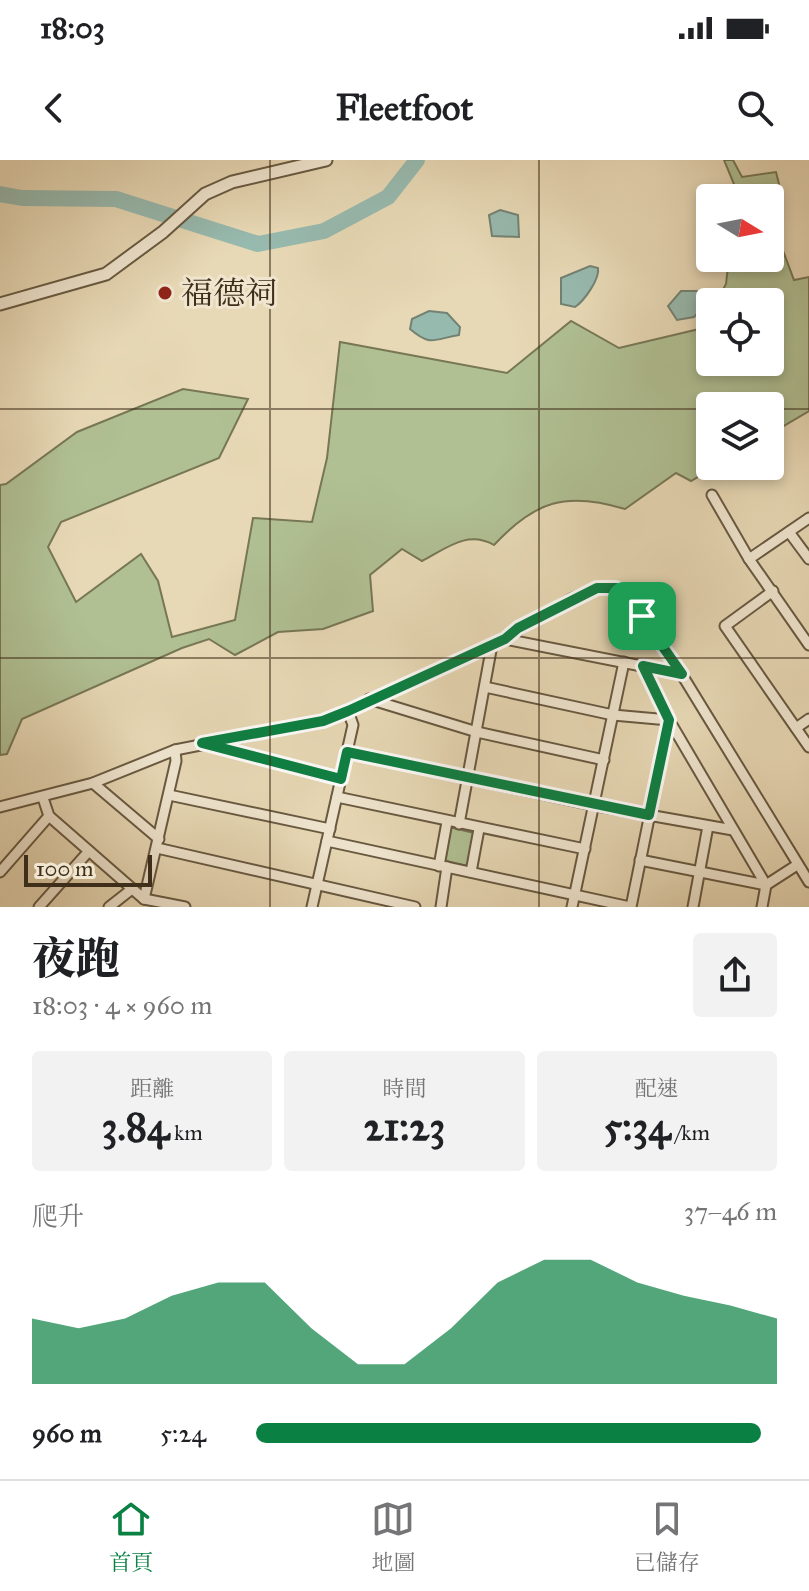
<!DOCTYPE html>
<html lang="zh-TW">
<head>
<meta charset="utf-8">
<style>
  :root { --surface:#fff; --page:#f2f2f2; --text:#202124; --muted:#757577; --line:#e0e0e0; --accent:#0b8043 }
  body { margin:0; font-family:"IM FELL Great Primer","Noto Serif TC",serif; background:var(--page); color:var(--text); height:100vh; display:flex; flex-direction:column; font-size:30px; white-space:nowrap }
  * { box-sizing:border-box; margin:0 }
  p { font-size:26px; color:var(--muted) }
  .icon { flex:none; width:44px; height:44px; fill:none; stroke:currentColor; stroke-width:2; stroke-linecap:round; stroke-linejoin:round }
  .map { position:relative; height:747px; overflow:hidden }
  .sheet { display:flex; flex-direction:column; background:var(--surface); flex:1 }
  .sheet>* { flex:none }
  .needle { width:52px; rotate:100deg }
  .tools { position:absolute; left:696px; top:24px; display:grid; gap:16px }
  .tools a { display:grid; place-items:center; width:88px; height:88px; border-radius:8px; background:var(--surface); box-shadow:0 4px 12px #0003; font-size:40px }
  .scale { position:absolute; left:24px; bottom:20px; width:128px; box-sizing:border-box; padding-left:8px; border:4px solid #3e2e1a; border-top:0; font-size:22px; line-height:28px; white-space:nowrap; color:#3e2e1a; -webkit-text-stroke:6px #f0e6d0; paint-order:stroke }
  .pin { position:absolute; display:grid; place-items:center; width:68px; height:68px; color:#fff; margin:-34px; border-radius:16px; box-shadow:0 4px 12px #0006 }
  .round { display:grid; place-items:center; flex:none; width:84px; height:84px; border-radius:8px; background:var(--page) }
  .head { display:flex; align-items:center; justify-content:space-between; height:136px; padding:0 32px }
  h1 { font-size:44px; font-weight:800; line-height:60px }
  .figures { display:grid; grid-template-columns:repeat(3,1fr); gap:12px; height:136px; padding:8px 32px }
  .figures div { display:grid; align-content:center; border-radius:8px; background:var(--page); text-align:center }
  .figures b { font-size:40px; font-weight:800 }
  .figures small { font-size:22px; font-weight:400 }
  .figures p { font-size:22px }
  .chart { height:224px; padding:16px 32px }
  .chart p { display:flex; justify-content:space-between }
  .chart svg { width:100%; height:144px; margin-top:8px; fill:var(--accent); opacity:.7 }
  ul { padding:0 32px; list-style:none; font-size:26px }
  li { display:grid; grid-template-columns:128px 96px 1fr; align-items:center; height:60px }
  li i { height:20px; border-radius:10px; background:var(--accent) }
  .status { display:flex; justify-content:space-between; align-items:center; height:56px; padding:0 40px; background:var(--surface); direction:ltr }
  .status svg { height:22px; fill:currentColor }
  header { display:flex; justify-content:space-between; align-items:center; height:104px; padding:0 32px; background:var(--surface); font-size:36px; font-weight:800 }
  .dock { display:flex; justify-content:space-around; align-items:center; height:112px; border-top:2px solid var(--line); background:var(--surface); font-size:22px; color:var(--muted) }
  .dock a { display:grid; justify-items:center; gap:4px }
  .dock .on { color:var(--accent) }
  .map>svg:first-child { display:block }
  .green { fill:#b0c093; stroke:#777756; stroke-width:2 }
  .water { fill:#97baaf; stroke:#738273; stroke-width:2 }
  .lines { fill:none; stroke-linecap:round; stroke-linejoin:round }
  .river { stroke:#97baaf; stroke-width:16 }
  .minor-casing { stroke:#685941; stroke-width:13 }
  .tertiary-casing { stroke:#685941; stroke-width:15 }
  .minor { stroke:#f0e6d0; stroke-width:9 }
  .tertiary { stroke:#f0e6d0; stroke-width:11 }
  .route-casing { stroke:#fff; stroke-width:16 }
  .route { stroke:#0b8043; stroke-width:10 }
  .grid { fill:none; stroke:#3e2e1a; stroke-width:2; stroke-opacity:0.55 }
  .poi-dot { fill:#8f2418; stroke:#f0e6d0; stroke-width:3 }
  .labels { text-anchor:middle; stroke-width:6; stroke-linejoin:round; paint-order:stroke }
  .poi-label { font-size:32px; fill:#3e2e1a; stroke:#f0e6d0; text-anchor:start }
</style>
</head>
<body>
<div class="status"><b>18:03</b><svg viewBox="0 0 49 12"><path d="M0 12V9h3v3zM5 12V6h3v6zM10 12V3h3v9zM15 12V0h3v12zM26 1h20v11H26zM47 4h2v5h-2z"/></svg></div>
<header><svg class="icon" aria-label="back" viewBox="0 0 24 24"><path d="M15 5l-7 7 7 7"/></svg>Fleetfoot<svg class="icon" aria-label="search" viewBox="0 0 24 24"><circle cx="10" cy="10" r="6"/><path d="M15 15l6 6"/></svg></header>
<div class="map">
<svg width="809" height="747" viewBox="0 0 809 747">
  <rect width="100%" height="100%" fill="#e8d9b6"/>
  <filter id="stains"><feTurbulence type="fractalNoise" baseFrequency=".0025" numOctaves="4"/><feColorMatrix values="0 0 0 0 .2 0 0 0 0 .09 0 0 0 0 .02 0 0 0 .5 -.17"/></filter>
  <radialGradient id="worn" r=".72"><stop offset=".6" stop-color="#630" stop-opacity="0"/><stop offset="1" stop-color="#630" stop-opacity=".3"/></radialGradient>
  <g class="green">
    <path d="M724 0H733L742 17 776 12 782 36V88L794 120 809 117V251L770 274V246H710V306H716L691 321 676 313 625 349C566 331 535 341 494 385 467 370 447 388 422 401L402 389 370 415 373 451 323 469 278 472 235 495 209 479 182 488 22 559 7 594 0 595V325L6 324 77 272 183 229 248 239 219 298 61 362 48 387 76 442 141 394 158 421 172 477 235 460 253 358 312 362 327 298 340 182 507 213 571 161 619 188 699 169 710 151V202H770V142H716L726 124 729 98H770V38H735L736 29Z"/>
    <path d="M449 667 474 673 468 706 442 700Z"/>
  </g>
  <g class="water">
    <path d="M500 50 518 55 519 77 492 76 489 55Z"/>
    <path d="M590 106 598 108C600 119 584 141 575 147L561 144V118Z"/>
    <path d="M681 131H699L703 135 700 151 694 157 677 160 668 146Z"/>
    <path d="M429 151 447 153 460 167 459 175C434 179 431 187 410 169L412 159Z"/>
  </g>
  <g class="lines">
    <path class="river" d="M0 34 22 38 116 39 258 84 324 71 388 37 417 0"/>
    <g class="minor-casing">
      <g id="minor">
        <path d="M712 335 749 399 809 485"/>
        <path d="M789 372 809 399"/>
        <path d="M749 399 809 358"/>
        <path d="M773 431 725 466 809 587"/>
        <path d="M505 479 682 514"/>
        <path d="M643 506 669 560 766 725 762 747"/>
        <path d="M485 527 613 555 669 560 631 747"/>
        <path d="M369 539 477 572 604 600"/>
        <path d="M796 568 809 559"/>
        <path d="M209 585 341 619"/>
        <path d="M347 592 592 645 733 670"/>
        <path d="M93 623 159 679"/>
        <path d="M169 635 330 669"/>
        <path d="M337 637 585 689"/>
        <path d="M43 638 49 656 144 739 185 747"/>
        <path d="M0 647 93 623 175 590 323 561 492 485 571 439 597 428H616L628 437 668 492 809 722"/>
        <path d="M459 664 492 485"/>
        <path d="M327 681 630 747"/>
        <path d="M157 688 415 747"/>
        <path d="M640 700 766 725 797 705"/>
        <path d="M439 706 447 662"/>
        <path d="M0 712 49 656"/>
        <path d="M471 712 479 669"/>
        <path d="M144 739 176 601 175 590"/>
        <path d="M39 747 89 691"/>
        <path d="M109 747 132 729"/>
        <path d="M312 747 353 565 348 551"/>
        <path d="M441 747 447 707"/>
        <path d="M572 747 624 502"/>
        <path d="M693 747 708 666"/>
      </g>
    </g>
    <g class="tertiary-casing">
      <path id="tertiary" d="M0 144 106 114 163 72 205 34 232 22 326 0"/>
    </g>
    <use href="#minor" class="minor"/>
    <use href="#tertiary" class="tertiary"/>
  </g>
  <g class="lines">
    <g class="route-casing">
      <path id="route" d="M597 428H616L628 437 682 514 643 506 669 560 649 655 347 592 341 619 202 583 323 561 348 551 505 479 518 468Z"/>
    </g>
    <use href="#route" class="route"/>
  </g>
  <path class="grid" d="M270 0V747M539 0V747M0 249H710M770 249H809M0 498H809"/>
  <circle class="poi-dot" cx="165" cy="133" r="8"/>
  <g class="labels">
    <g class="poi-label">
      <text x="181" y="144">福德祠</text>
    </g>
  </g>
  <rect width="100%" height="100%" filter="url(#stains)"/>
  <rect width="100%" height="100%" fill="url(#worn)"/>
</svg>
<div class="tools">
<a><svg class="needle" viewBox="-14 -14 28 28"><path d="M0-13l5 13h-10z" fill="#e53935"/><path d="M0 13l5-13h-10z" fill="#757577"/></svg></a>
<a><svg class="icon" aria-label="locate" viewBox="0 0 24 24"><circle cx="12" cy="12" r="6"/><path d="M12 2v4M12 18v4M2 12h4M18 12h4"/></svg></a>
<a><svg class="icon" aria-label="layers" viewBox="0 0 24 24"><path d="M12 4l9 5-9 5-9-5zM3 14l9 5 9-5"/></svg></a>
</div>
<div class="scale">100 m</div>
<div class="pin" style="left:642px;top:456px;background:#1e9e55"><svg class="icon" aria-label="arrive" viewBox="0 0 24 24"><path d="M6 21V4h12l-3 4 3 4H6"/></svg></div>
</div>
<section class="sheet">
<div class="head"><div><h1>夜跑</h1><p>18:03 · 4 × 960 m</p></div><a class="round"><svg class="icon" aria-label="share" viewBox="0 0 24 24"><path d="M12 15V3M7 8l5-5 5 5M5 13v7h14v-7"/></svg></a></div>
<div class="figures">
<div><p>距離</p><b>3.84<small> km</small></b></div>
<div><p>時間</p><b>21:23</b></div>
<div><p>配速</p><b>5:34<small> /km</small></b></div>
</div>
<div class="chart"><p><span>爬升</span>37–46 m</p>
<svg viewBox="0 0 160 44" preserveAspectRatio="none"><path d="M0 44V24L10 27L20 24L30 17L40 13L50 13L60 27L70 38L80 38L90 27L100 13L110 6L120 6L130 13L140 17L150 20L160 24V44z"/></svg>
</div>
<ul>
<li><b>960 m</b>5:24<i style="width:97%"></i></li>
</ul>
</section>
<nav class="dock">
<a class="on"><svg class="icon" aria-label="home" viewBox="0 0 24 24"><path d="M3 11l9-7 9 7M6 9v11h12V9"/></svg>首頁</a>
<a><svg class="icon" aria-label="map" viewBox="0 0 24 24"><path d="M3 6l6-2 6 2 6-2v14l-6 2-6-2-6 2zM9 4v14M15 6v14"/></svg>地圖</a>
<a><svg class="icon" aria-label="saved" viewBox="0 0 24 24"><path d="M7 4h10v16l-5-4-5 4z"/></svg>已儲存</a>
</nav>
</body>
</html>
